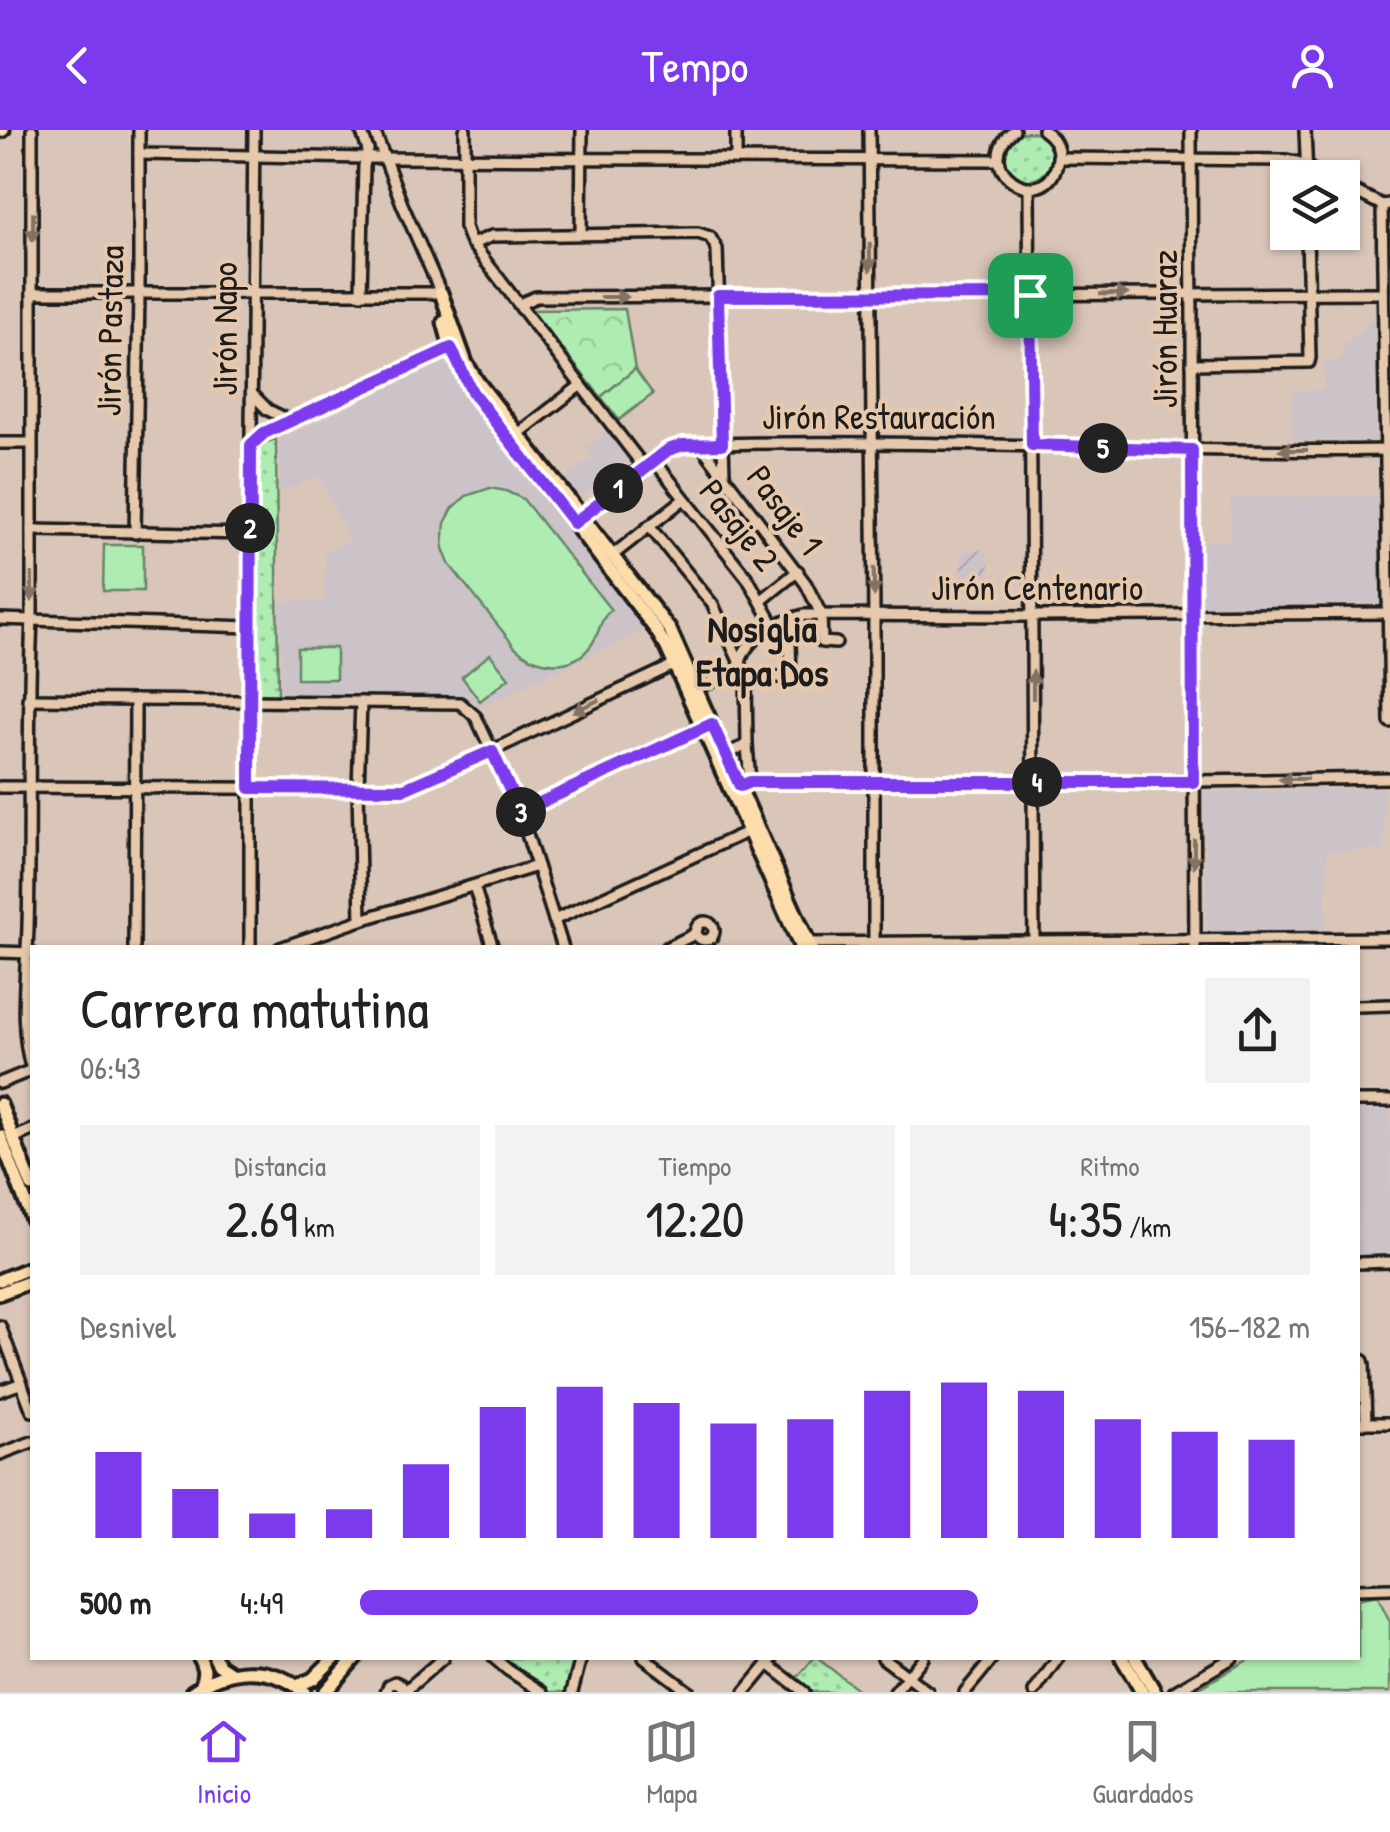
<!DOCTYPE html>
<html lang="es">
<head>
<meta charset="utf-8">
<style>
  :root { --surface:#fff; --page:#f2f2f2; --text:#222; --muted:#767676; --line:#e0e0e0; --accent:#7c3aed }
  body { margin:0; font-family:"Patrick Hand",sans-serif; background:var(--page); color:var(--text); height:100vh; display:flex; flex-direction:column; font-size:38px; white-space:nowrap }
  * { box-sizing:border-box; margin:0 }
  p { font-size:32px; color:var(--muted) }
  .icon { flex:none; width:55px; height:55px; fill:none; stroke:currentColor; stroke-width:2; stroke-linecap:round; stroke-linejoin:round }
  .map { position:relative; flex:1; overflow:hidden }
  .drawer { position:absolute; left:30px; top:815px; width:1330px; height:715px; display:flex; flex-direction:column; background:var(--surface); border-radius:0px; box-shadow:0 2px 8px #0004 }
  .drawer>* { flex:none }
  .buttons { position:absolute; left:1270px; top:30px; display:grid; gap:20px }
  .buttons a { display:grid; place-items:center; width:90px; height:90px; border-radius:0px; background:var(--surface); box-shadow:0 2px 8px #0004; font-size:50px }
  .pin { position:absolute; display:grid; place-items:center; width:85px; height:85px; color:#fff; margin:-42px; border-radius:20px; box-shadow:0 5px 15px #0006 }
  .km { position:absolute; width:50px; height:50px; margin:-25px; border-radius:50%; background:#222; color:#fff; font-size:28px; line-height:50px; text-align:center }
  .round { display:grid; place-items:center; flex:none; width:105px; height:105px; border-radius:0px; background:var(--page) }
  .head { display:flex; align-items:center; justify-content:space-between; height:170px; padding:0 50px }
  h1 { font-size:55px; font-weight:600; line-height:75px }
  .metrics { display:grid; grid-template-columns:repeat(3,1fr); gap:15px; height:170px; padding:10px 50px }
  .metrics div { display:grid; align-content:center; border-radius:0px; background:var(--page); text-align:center }
  .metrics b { font-size:50px; font-weight:600 }
  .metrics small { font-size:28px; font-weight:400 }
  .metrics p { font-size:28px }
  .chart { height:280px; padding:20px 50px }
  .chart p { display:flex; justify-content:space-between }
  .chart svg { width:100%; height:180px; margin-top:10px; stroke:var(--accent); stroke-width:6 }
  ul { padding:0 50px; list-style:none; font-size:32px }
  li { display:grid; grid-template-columns:160px 120px 1fr; align-items:center; height:75px }
  li i { height:25px; border-radius:12px; background:var(--accent) }
  header { display:flex; justify-content:space-between; align-items:center; height:130px; padding:0 50px; background:var(--accent); color:#fff; font-size:45px; font-weight:600 }
  .tab-bar { display:flex; justify-content:space-around; align-items:center; height:140px; border-top:2px solid var(--line); background:var(--surface); font-size:28px; color:var(--muted) }
  .tab-bar a { display:grid; justify-items:center; gap:5px }
  .tab-bar .current { color:var(--accent) }
  .map>svg:first-child { display:block }
  .built { fill:#ccc3c8 }
  .industrial { fill:url(#industrial-furrows) }
  .forest { fill:url(#forest-crowns); stroke:#668467; stroke-width:2.5 }
  .park { fill:url(#park-dots); stroke:#668467; stroke-width:2.5 }
  .pitch { fill:#afecb2; stroke:#668467; stroke-width:2.5 }
  .lines { fill:none; stroke-linecap:round; stroke-linejoin:round }
  .minor-casing { stroke:#1c1c1c; stroke-width:16 }
  .major-casing { stroke:#1c1c1c; stroke-width:19 }
  .minor { stroke:#e6c9ad; stroke-width:9 }
  .major { stroke:#fddcac; stroke-width:11 }
  .oneway { fill:#817264 }
  .route-casing { stroke:#fff; stroke-width:20 }
  .route { stroke:#7c3aed; stroke-width:12 }
  .labels { text-anchor:middle; stroke-width:8; stroke-linejoin:round; paint-order:stroke }
  .street-label { font-size:35px; fill:#1c1c1c; stroke:#e6c9ad }
  .neighbourhood-label { font-size:38px; font-weight:bold; fill:#1c1c1c; stroke:#e6c9ad }
</style>
</head>
<body>
<header><svg class="icon" aria-label="back" viewBox="0 0 24 24"><path d="M15 5l-7 7 7 7"/></svg>Tempo<svg class="icon" aria-label="person" viewBox="0 0 24 24"><circle cx="12" cy="8" r="4"/><path d="M4 21q1-7 8-7t8 7"/></svg></header>
<div class="map">
<svg width="1390" height="1562" viewBox="0 0 1390 1562">
  <defs>
    <pattern id="industrial-furrows" width="10" height="10" patternUnits="userSpaceOnUse" patternTransform="scale(2.5)"><rect width="10" height="10" fill="#ccc3c8"/><path d="M-1 1l2-2M0 10L10 0M9 11l2-2" fill="none" stroke="#afa7ab"/></pattern>
    <pattern id="forest-crowns" width="20" height="18" patternUnits="userSpaceOnUse" patternTransform="scale(2.5)"><rect width="20" height="18" fill="#afecb2"/><path d="M2 6a3 3 0 1 1 6 0M12 15a3 3 0 1 1 6 0" fill="none" stroke="#96ca98"/></pattern>
    <pattern id="park-dots" width="8" height="8" patternUnits="userSpaceOnUse" patternTransform="scale(2.5)"><rect width="8" height="8" fill="#afecb2"/><path d="M2 2h.1M6 6h.1" fill="none" stroke="#96ca98" stroke-width="1.8" stroke-linecap="round"/></pattern>
  </defs>
  <rect width="100%" height="100%" fill="#dac6b9"/>
  <filter id="ink" filterUnits="userSpaceOnUse"><feTurbulence type="fractalNoise" baseFrequency=".01" numOctaves="2"/><feDisplacementMap in="SourceGraphic" scale="20" xChannelSelector="R" yChannelSelector="G"/><feConvolveMatrix kernelMatrix="1 2 1 2 8 2 1 2 1" color-interpolation-filters="sRGB"/></filter>
  <g filter="url(#ink)">
    <g class="built">
      <path d="M1373 188H1375L1376 311 1293 310 1292 261 1324 260V231L1341 230 1344 216 1348 211Z"/>
      <path d="M444 231 449 235 468 272 647 499 480 577 469 569 456 566 281 565 280 471H325V422L349 410 318 346 280 363V347L283 345 280 341 278 311Z"/>
      <path d="M608 299 628 325V330L583 365 578 364 565 348 592 327 585 317Z"/>
      <path d="M1390 365V473L1201 477 1200 412 1230 411V368Z"/>
      <path d="M1384 658 1385 720 1328 721 1325 803H1207L1204 662Z"/>
      <rect x="1358" y="979" width="32" height="147"/>
    </g>
    <path class="industrial" d="M987 420 991 448 969 460H957L963 421Z"/>
    <path class="forest" d="M625 179 635 239 601 267 531 180Z"/>
    <g class="park">
      <circle cx="1028" cy="26" r="24"/>
      <path d="M276 309 278 566 257 564 256 322 265 313Z"/>
      <path d="M504 1528H577L568 1562H549L504 1533Z"/>
      <path d="M814 1528H817L856 1558 853 1562H811L795 1550Z"/>
    </g>
    <g class="pitch">
      <path d="M635 239 653 264 619 290 601 267Z"/>
      <path d="M490 358 506 361 523 369 611 480C599 489 601 501 592 514 573 542 538 537 515 517L449 434 443 418 445 393 453 378 466 366Z"/>
      <path d="M104 415H143V461H103Z"/>
      <rect x="297" y="518" width="39" height="31"/>
      <path d="M490 524 509 548 480 571 462 547Z"/>
      <path d="M1377 1465 1390 1492V1562H1193L1251 1528H1358V1469Z"/>
    </g>
    <g class="lines">
      <g class="minor-casing">
        <g id="minor">
          <path d="M361 0 368 20 364 36 361 164"/>
          <path d="M465 0V97L470 111 644 337"/>
          <path d="M869 0 874 484V818"/>
          <path d="M1014 0C967 38 1044 87 1057 34 1061 19 1055 8 1043 0"/>
          <path d="M1191 0 1195 818"/>
          <path d="M1305 0 1307 48"/>
          <path d="M139 24 366 28 999 30"/>
          <path d="M1059 28 1285 30 1297 32 1327 48"/>
          <path d="M736 29V0"/>
          <path d="M1342 55 1382 75 1390 74"/>
          <path d="M1029 58 1034 818"/>
          <path d="M1382 75 1390 592"/>
          <path d="M581 104 582 0"/>
          <path d="M472 114 492 106 698 103 710 107 717 119 724 345"/>
          <path d="M32 163H441L402 74 374 0"/>
          <path d="M521 178 524 172 536 167 1383 163"/>
          <path d="M1192 234 1309 232 1310 228 1307 102"/>
          <path d="M253 265 268 280 289 290"/>
          <path d="M518 304 581 255"/>
          <path d="M0 313H31"/>
          <path d="M700 314 806 454 821 484 822 512 836 513"/>
          <path d="M251 315C263 301 283 292 301 287L456 215"/>
          <path d="M654 330 748 449 775 497"/>
          <path d="M578 390C608 364 646 328 683 315 919 307 1154 324 1390 320"/>
          <path d="M649 396 713 475 740 533 746 546 747 615 726 624"/>
          <path d="M32 400 250 404"/>
          <path d="M135 403 139 163V0"/>
          <path d="M613 425 684 369"/>
          <path d="M762 470 798 441"/>
          <path d="M0 489 251 497"/>
          <path d="M785 492 790 512 791 548"/>
          <path d="M740 533C746 506 779 492 804 485L1033 486 1390 483"/>
          <path d="M746 546 806 548"/>
          <path d="M698 558 742 538"/>
          <path d="M28 569 460 573 476 587 520 682 563 818"/>
          <path d="M361 572 358 659 361 790"/>
          <path d="M747 615 750 652"/>
          <path d="M740 656 750 652 1193 651 1390 648"/>
          <path d="M0 657 404 659 491 621 678 533"/>
          <path d="M520 682 708 595"/>
          <path d="M474 756 493 818"/>
          <path d="M554 790 749 701"/>
          <circle cx="705" cy="801" r="9"/>
          <path d="M803 815 809 813 1390 808"/>
          <path d="M134 818 135 570"/>
          <path d="M250 818V404L254 0"/>
          <path d="M280 818 361 790 537 736"/>
          <path d="M666 818 693 805 697 799"/>
          <path d="M0 822 32 823"/>
          <path d="M1358 876 1390 875"/>
          <path d="M32 940C18 894 27 843 28 796 31 694 27 592 32 489V0"/>
          <path d="M0 953 32 940"/>
          <path d="M1358 971H1390"/>
          <path d="M13 1008 32 1000"/>
          <path d="M1358 1133 1390 1132"/>
          <path d="M0 1196 32 1281"/>
          <path d="M1358 1227 1363 1231 1364 1236 1366 1293"/>
          <path d="M0 1261 22 1253"/>
          <path d="M1358 1293H1390"/>
          <path d="M0 1324 32 1312"/>
          <path d="M1358 1459 1390 1458"/>
          <path d="M494 1528 508 1540 542 1562"/>
          <path d="M644 1528 689 1562"/>
          <path d="M883 1528 928 1562"/>
          <path d="M768 1534 804 1562"/>
          <path d="M386 1562 389 1555 395 1552 401 1555 404 1562"/>
          <path d="M404 1562 443 1528"/>
          <path d="M572 1562 581 1528"/>
          <path d="M745 1562 773 1528"/>
          <path d="M895 1562 923 1528"/>
          <path d="M965 1562 993 1528"/>
          <path d="M1034 1562 1058 1528"/>
          <path d="M1174 1562 1232 1528"/>
        </g>
      </g>
      <g class="major-casing">
        <g id="major">
          <path d="M0 1 3 0"/>
          <path d="M441 163 466 233 477 251 670 500 811 818"/>
          <path d="M444 192 451 218 473 262 656 500 667 518 801 818"/>
          <path d="M0 974 32 1056"/>
          <path d="M0 1006 32 1089"/>
          <path d="M0 1150 32 1137"/>
          <path d="M0 1163 32 1151"/>
          <path d="M200 1528 204 1540 202 1555"/>
          <path d="M215 1528 219 1535 231 1543"/>
          <path d="M1122 1528 1142 1562"/>
          <path d="M1135 1528 1155 1562"/>
          <path d="M297 1556 313 1549 334 1528"/>
          <path d="M192 1562C227 1537 270 1533 304 1562"/>
          <path d="M325 1562 355 1528"/>
        </g>
      </g>
      <use href="#minor" class="minor"/>
      <use href="#major" class="major"/>
    </g>
    <defs><path id="oneway-solid" d="M-6-.8H1V-3.2L6.5 0L1 3.2V.8H-6Z" transform="scale(2.5)"/></defs>
    <g class="oneway">
      <use href="#oneway-solid" transform="translate(33 97) rotate(91)"/>
      <use href="#oneway-solid" transform="translate(870 127) rotate(89)"/>
      <use href="#oneway-solid" transform="translate(1114 164) rotate(-1)"/>
      <use href="#oneway-solid" transform="translate(614 167)"/>
      <use href="#oneway-solid" transform="translate(1293 320) rotate(-180)"/>
      <use href="#oneway-solid" transform="translate(874 452) rotate(89)"/>
      <use href="#oneway-solid" transform="translate(32 457) rotate(90)"/>
      <use href="#oneway-solid" transform="translate(1033 555) rotate(-90)"/>
      <use href="#oneway-solid" transform="translate(586 576) rotate(155)"/>
      <use href="#oneway-solid" transform="translate(1293 649) rotate(179)"/>
      <use href="#oneway-solid" transform="translate(1194 723) rotate(90)"/>
    </g>
  </g>
  <g class="lines" filter="url(#ink)">
    <g class="route-casing">
      <path id="route" d="M1030 165 1032 315 1192 320 1193 652H750L740 656 712 594 520 682 492 621 404 659 250 658 251 315 264 303 451 218 472 262 574 393 668 320 683 315 722 314 718 166Z"/>
    </g>
    <use href="#route" class="route"/>
  </g>
  <g class="labels">
    <g class="street-label">
      <text transform="translate(225 199) rotate(-90)" y="12">Jirón Napo</text>
      <text transform="translate(1165 199) rotate(-90)" y="12">Jirón Huaraz</text>
      <text transform="translate(110 201) rotate(-89)" y="12">Jirón Pastaza</text>
      <text x="879" y="299">Jirón Restauración</text>
      <text transform="translate(785 380) rotate(53)" y="12">Pasaje 1</text>
      <text transform="translate(739 395) rotate(52)" y="12">Pasaje 2</text>
      <text x="1037" y="470">Jirón Centenario</text>
    </g>
    <g class="neighbourhood-label">
      <text x="762" y="512">Nosiglia<tspan x="762" dy="44">Etapa Dos</tspan></text>
    </g>
  </g>
</svg>
<div class="buttons">
<a><svg class="icon" aria-label="layers" viewBox="0 0 24 24"><path d="M12 4l9 5-9 5-9-5zM3 14l9 5 9-5"/></svg></a>
</div>
<div class="pin" style="left:1030px;top:165px;background:#1e9e55"><svg class="icon" aria-label="arrive" viewBox="0 0 24 24"><path d="M6 21V4h12l-3 4 3 4H6"/></svg></div>
<b class="km" style="left:618px;top:358px">1</b>
<b class="km" style="left:250px;top:398px">2</b>
<b class="km" style="left:521px;top:682px">3</b>
<b class="km" style="left:1037px;top:652px">4</b>
<b class="km" style="left:1103px;top:318px">5</b>
<section class="drawer">
<div class="head"><div><h1>Carrera matutina</h1><p>06:43</p></div><a class="round"><svg class="icon" aria-label="share" viewBox="0 0 24 24"><path d="M12 15V3M7 8l5-5 5 5M5 13v7h14v-7"/></svg></a></div>
<div class="metrics">
<div><p>Distancia</p><b>2.69<small> km</small></b></div>
<div><p>Tiempo</p><b>12:20</b></div>
<div><p>Ritmo</p><b>4:35<small> /km</small></b></div>
</div>
<div class="chart"><p><span>Desnivel</span>156–182 m</p>
<svg viewBox="0 0 160 44" preserveAspectRatio="none"><path d="M5 44V23M15 44V32M25 44V38M35 44V37M45 44V26M55 44V12M65 44V7M75 44V11M85 44V16M95 44V15M105 44V8M115 44V6M125 44V8M135 44V15M145 44V18M155 44V20"/></svg>
</div>
<ul>
<li><b>500 m</b>4:49<i style="width:65%"></i></li>
</ul>
</section>
</div>
<nav class="tab-bar">
<a class="current"><svg class="icon" aria-label="home" viewBox="0 0 24 24"><path d="M3 11l9-7 9 7M6 9v11h12V9"/></svg>Inicio</a>
<a><svg class="icon" aria-label="map" viewBox="0 0 24 24"><path d="M3 6l6-2 6 2 6-2v14l-6 2-6-2-6 2zM9 4v14M15 6v14"/></svg>Mapa</a>
<a><svg class="icon" aria-label="saved" viewBox="0 0 24 24"><path d="M7 4h10v16l-5-4-5 4z"/></svg>Guardados</a>
</nav>
</body>
</html>
